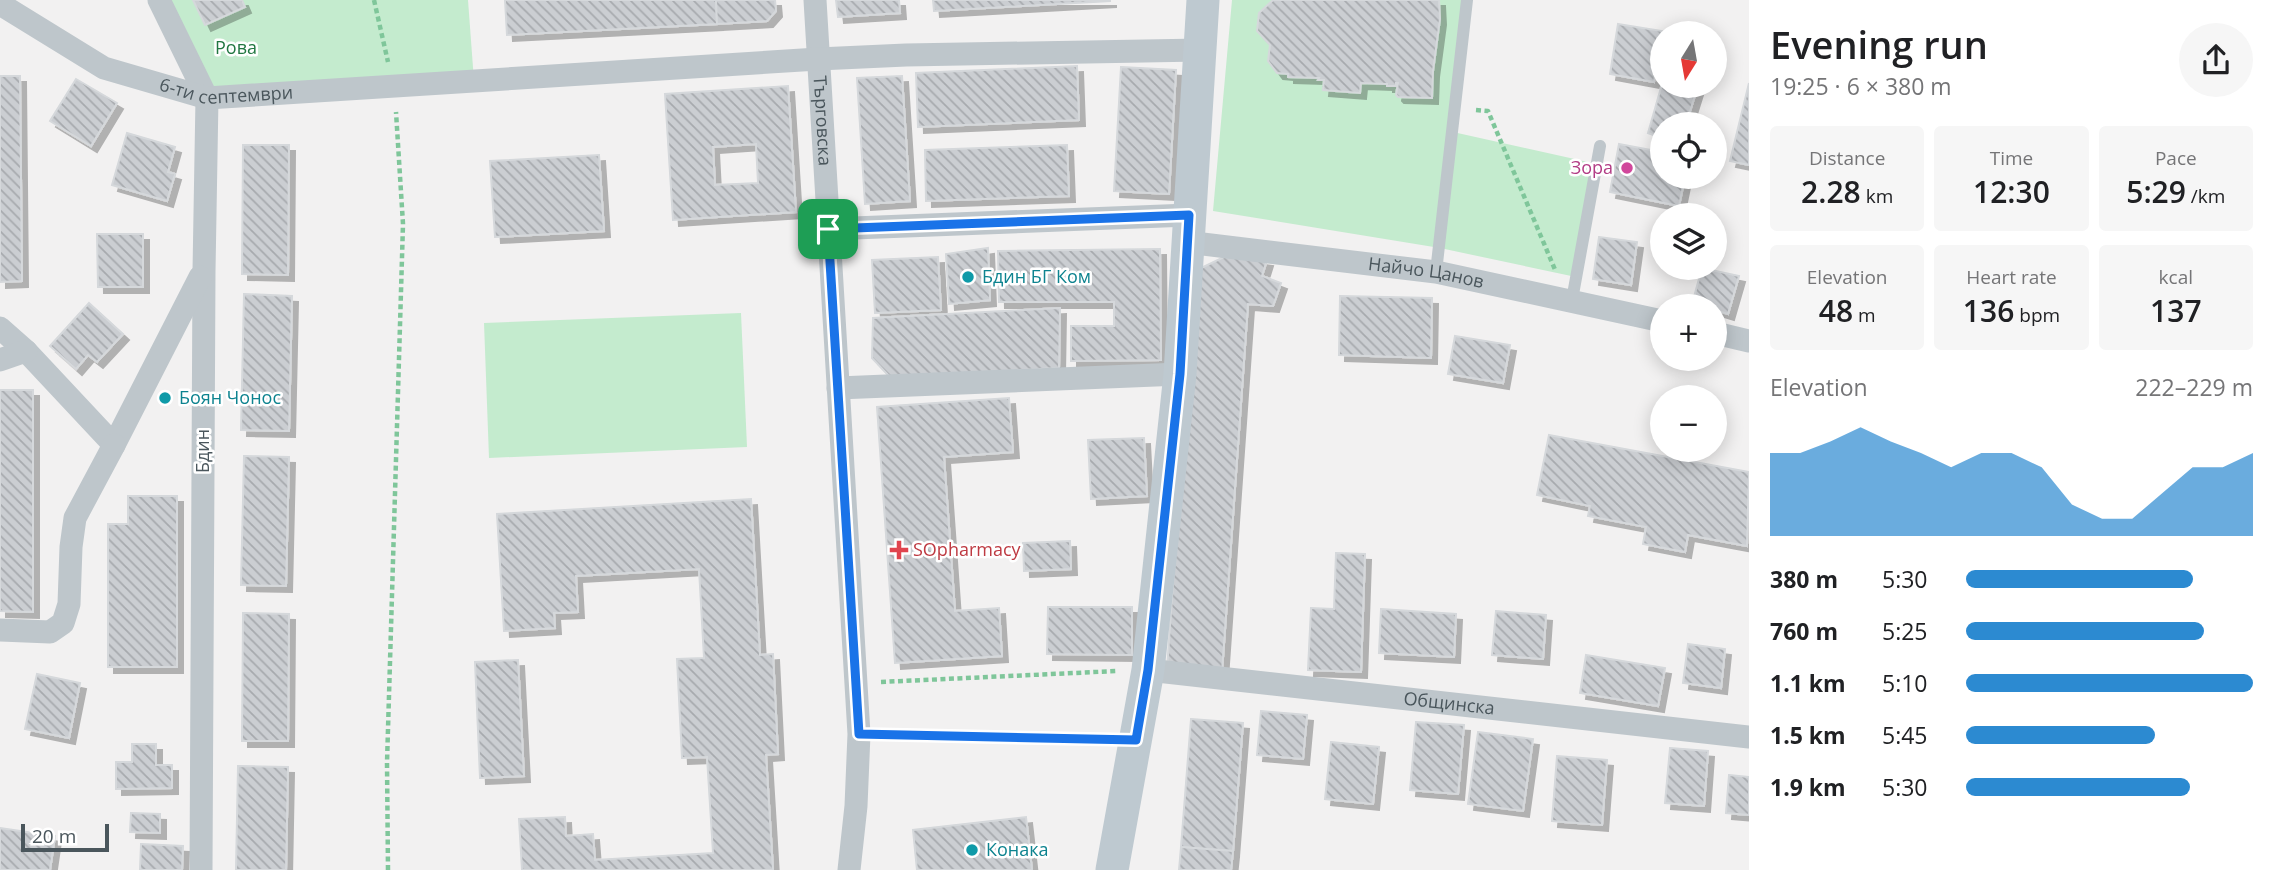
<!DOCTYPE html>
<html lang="en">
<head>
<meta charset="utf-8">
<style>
  :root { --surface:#fff; --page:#f6f6f6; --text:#202124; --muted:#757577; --accent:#2c8ad1 }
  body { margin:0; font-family:"Open Sans",sans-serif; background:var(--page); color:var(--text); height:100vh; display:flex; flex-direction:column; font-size:26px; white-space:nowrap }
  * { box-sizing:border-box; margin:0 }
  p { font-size:23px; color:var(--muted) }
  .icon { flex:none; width:38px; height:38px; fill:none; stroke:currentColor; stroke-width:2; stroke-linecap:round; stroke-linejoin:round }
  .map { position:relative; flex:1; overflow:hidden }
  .side { display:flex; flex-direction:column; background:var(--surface); width:525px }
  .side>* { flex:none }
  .needle { width:46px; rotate:191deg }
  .fabs { position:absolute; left:1650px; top:21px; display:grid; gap:14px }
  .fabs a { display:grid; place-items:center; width:77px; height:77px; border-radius:50%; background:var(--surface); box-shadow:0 4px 18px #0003; font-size:35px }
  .scale { position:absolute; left:21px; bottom:18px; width:88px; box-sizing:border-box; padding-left:7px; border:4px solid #4a565c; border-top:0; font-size:19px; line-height:24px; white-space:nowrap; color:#4a565c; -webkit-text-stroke:5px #fff; paint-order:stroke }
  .pin { position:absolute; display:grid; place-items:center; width:60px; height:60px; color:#fff; margin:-30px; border-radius:14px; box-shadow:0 4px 10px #0006 }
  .round { display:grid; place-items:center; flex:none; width:74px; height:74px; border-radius:37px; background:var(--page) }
  .headline { display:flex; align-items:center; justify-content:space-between; height:119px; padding:0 21px }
  h1 { font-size:38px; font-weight:600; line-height:52px }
  .metrics { display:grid; grid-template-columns:repeat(3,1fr); gap:10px; height:119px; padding:7px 21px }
  .metrics div { display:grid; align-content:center; border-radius:7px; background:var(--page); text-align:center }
  .metrics b { font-size:30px; font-weight:600 }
  .metrics small { font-size:19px; font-weight:400 }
  .metrics p { font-size:19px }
  .chart { height:196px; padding:14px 21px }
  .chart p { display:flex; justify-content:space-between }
  .chart svg { width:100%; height:126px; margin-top:7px; fill:var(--accent); opacity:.7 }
  ul { padding:0 21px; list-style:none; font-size:23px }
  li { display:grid; grid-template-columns:112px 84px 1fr; align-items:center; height:52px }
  li i { height:18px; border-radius:9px; background:var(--accent) }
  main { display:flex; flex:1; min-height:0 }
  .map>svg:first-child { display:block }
  .green { fill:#c4ebce }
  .building { fill:url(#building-back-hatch); stroke:#d5d8db; stroke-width:2; fill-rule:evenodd; filter:url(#shadow) }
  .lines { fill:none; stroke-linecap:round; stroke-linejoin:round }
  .path { stroke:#7fc69a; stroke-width:4.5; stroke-dasharray:5 3.5; stroke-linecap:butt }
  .lane { stroke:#bec6cb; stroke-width:12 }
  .street { stroke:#bec6cb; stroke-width:23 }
  .secondary { stroke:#bec9d0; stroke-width:33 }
  .route-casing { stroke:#fff; stroke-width:14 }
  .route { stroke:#1a73e8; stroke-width:9 }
  .hotel-dot { fill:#d1479c; stroke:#fff; stroke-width:2.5 }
  .culture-dot { fill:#0f9aa8; stroke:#fff; stroke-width:2.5 }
  .health-dot { fill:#e0444e; stroke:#fff; stroke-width:2.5 }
  .labels { text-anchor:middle; stroke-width:5; stroke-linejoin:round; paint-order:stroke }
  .park-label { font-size:18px; fill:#217741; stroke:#fff }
  .street-label { font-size:18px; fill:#4a565c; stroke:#fff }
  .hotel-label { font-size:18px; fill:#b23c85; stroke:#fff; text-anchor:end }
  .culture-label { font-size:18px; fill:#0d838f; stroke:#fff; text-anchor:start }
  .health-label { font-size:18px; fill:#be3a42; stroke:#fff; text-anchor:start }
</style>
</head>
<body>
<main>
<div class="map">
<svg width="1749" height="870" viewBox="0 0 1749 870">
  <defs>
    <pattern id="building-back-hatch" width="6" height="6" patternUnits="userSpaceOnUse" patternTransform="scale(1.75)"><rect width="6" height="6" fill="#cbced2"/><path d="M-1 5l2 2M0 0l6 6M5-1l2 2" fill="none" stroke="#a7aaae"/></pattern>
    <filter id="shadow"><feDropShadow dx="6" dy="6" stdDeviation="0" flood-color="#0004"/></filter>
  </defs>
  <rect width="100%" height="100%" fill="#f2f1f1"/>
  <g class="green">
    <path d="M159 0H468L474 81 207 98Z"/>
    <path d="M1232 0H1462L1453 132 1597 164 1576 277 1440 248 1213 211Z"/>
    <path d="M741 313 747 447 489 458 484 323Z"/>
  </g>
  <g class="building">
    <path d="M193 0H242L245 7 205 25Z"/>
    <path d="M505 0H716L717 24 507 35Z"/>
    <path d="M716 0H775L776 11 767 21 717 24Z"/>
    <path d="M836 0H899L900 13 838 17Z"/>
    <path d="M933 0H1110V1L934 11Z"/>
    <path d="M1273 0H1439L1440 19 1433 71 1432 98 1398 97 1396 95 1398 83H1396V86H1387V84L1361 83 1360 93 1323 90 1324 80H1318L1319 78 1288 77V74L1277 73 1268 61 1270 45 1257 31 1259 13Z"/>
    <path d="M1618 24 1662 31 1654 82 1610 74Z"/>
    <path d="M1077 66 1079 120 918 127 916 73Z"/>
    <path d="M1121 67 1176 70 1169 194 1114 191Z"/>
    <path d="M0 76H20L22 281 0 282Z"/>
    <path d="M902 76 910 201 865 204 857 78Z"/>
    <path d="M76 79 117 103 91 146 50 121Z"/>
    <path d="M1749 83V165L1730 161Z"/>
    <path d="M1662 84V86H1698L1686 124H1662V138L1648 133Z"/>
    <path d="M788 86 796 212 673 220 665 94ZM756 144 758 183 715 185 713 147Z"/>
    <path d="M127 133 175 147 168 172 175 174 167 201 112 185Z"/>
    <path d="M1619 144 1662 152V177H1685L1679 206 1610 192Z"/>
    <path d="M243 145H289L288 275 242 274Z"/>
    <path d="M1067 145 1069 196 926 201 925 150Z"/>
    <path d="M599 155 604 231 495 237 490 161Z"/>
    <path d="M97 234H143V287H98Z"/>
    <path d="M1599 237 1637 242 1631 285 1593 279Z"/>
    <path d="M988 248 990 300 949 304 946 254Z"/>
    <path d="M1160 249 1161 360 1071 361V326H1114V302H999L998 251Z"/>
    <path d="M1228 255 1267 260 1262 276 1281 283 1273 306 1248 304 1222 672 1167 669 1195 271Z"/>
    <path d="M938 257 941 310 875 313 872 260Z"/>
    <path d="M1702 268 1739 276 1728 314 1715 310V306L1692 304Z"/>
    <path d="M244 294 292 296 289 431 241 430Z"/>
    <path d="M1340 296 1432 298 1431 358 1339 355Z"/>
    <path d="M89 303 123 334 97 362 88 355 76 369 50 346Z"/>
    <path d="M1060 308 1059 368 890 377 872 358 873 318Z"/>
    <path d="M1455 336 1510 345 1503 383 1448 374Z"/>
    <path d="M0 390H33V612L0 611Z"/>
    <path d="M1009 398 1013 452 944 457 955 611 999 608 1002 656 895 663 877 407Z"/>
    <path d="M1549 435 1749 472 1747 546 1688 535 1685 552 1643 544 1646 527 1588 516 1590 506 1537 495Z"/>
    <path d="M1144 438 1147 496 1091 499 1088 440Z"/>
    <path d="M244 456 289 457 286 586 241 585Z"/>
    <path d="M128 496H177V667H108V524H128Z"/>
    <path d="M751 499 760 655 773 654 778 754 766 755 773 870H522L519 819 565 817 566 836 593 834 595 860 713 853 707 757 682 758 677 659 704 658 699 569 576 576 578 612 554 613 555 628 504 631 497 514Z"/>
    <path d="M1070 541 1071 569 1024 571 1023 543Z"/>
    <path d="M1336 553 1365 554 1361 672 1308 670 1311 608 1334 609Z"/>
    <path d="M1048 607H1132V655L1047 654Z"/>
    <path d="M1381 609 1456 614 1454 657 1379 653Z"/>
    <path d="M1496 611 1546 615 1543 659 1492 655Z"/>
    <path d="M243 613 289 614 288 741H242Z"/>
    <path d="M1688 644 1725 649 1721 688 1683 683Z"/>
    <path d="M1586 655 1665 668 1658 706 1580 693Z"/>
    <path d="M518 660 524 776 480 778 475 662Z"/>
    <path d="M37 674 80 683 69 738 25 729Z"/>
    <path d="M1261 711 1307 715 1303 759 1257 755Z"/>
    <path d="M1191 719 1243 723 1233 851 1181 847Z"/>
    <path d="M1416 722 1464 725 1458 794 1410 790Z"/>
    <path d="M1478 732 1533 739 1523 811 1468 804Z"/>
    <path d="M1331 742 1379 747 1373 804 1325 799Z"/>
    <path d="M132 744H156V765H172V788L116 789V762H132Z"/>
    <path d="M1670 748 1708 751 1704 806 1665 803Z"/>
    <path d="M1557 756 1607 760 1602 825 1552 821Z"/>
    <path d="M238 766 288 767 286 870H236Z"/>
    <path d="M1729 775 1749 777V815L1726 813Z"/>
    <path d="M131 813 160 814V833L130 832Z"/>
    <path d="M1026 817 1032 870H917L913 830Z"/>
    <path d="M0 828 55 836 50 870H0Z"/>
    <path d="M141 844 183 846 182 870H140Z"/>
    <path d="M1181 847 1233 851 1231 870H1179Z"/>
  </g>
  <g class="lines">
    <g class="path">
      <path d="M374 0 388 62"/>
      <path d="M1476 110 1488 111 1556 272"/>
      <path d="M881 682 1117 671"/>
      <path d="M884 734 1107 739"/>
      <path d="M388 870 387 763 403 224 396 112"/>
    </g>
    <g class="lane">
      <path d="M1436 272 1467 0"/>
      <path d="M1572 300 1600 146"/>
    </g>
    <g class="street">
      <path d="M159 0 207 98 204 271 201 870"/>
      <path id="s1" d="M815 0 859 734 856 806 849 870"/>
      <path id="s2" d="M0 4 104 68 207 98 818 59 906 55 1201 50"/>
      <path d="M828 229 1189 215"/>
      <path id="s3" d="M1186 242 1436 272 1662 321"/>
      <path d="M0 328 26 351 114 445 200 277"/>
      <path d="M1715 333 1749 341"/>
      <path d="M0 360 26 351"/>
      <path d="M838 388 1180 374"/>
      <path d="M0 630 50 632 63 623 69 604 71 547 75 518 114 445"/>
      <path id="s4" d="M1148 670 1749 737"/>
    </g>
    <path class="secondary" d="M1112 870 1148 670 1180 374 1203 0"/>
  </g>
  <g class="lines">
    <g class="route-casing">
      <path id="route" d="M1189 215 1180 374 1148 670 1136 740 859 734 828 229Z"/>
    </g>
    <use href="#route" class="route"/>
  </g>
  <circle class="hotel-dot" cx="1627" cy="168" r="7"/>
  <g class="culture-dot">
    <circle cx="968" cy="277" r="7"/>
    <circle cx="165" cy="398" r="7"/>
    <circle cx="972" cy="850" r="7"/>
  </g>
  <path class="health-dot" d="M895.5 539.5h7v7h7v7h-7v7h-7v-7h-7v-7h7z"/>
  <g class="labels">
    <g class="park-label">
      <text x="236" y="54">Рова</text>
    </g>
    <g class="street-label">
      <text dy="6" stroke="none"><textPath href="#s2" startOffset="248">6-ти септември</textPath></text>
      <text dy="6" stroke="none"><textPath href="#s1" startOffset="121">Търговска</textPath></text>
      <text dy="6" stroke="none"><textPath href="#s3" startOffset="242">Найчо Цанов</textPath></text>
      <text transform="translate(203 451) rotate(-90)" y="6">Бдин</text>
      <text dy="6" stroke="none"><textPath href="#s4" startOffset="303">Общинска</textPath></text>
    </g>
    <g class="hotel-label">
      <text x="1613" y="174">Зора</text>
    </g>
    <g class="culture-label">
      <text x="982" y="283">Бдин БГ Ком</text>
      <text x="179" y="404">Боян Чонос</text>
      <text x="986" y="856">Конака</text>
    </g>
    <g class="health-label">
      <text x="913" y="556">SOpharmacy</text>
    </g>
  </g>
</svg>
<div class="fabs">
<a><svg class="needle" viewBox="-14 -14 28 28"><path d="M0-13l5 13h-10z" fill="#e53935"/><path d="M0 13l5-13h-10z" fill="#757577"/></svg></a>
<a><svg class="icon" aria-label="locate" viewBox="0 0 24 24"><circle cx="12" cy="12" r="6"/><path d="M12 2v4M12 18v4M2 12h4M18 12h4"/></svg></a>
<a><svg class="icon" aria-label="layers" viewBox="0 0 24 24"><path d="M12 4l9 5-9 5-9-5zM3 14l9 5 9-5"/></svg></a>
<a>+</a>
<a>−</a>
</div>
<div class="scale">20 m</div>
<div class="pin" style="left:828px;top:229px;background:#1e9e55"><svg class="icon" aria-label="arrive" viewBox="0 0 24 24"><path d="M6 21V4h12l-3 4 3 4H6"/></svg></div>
</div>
<section class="side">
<div class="headline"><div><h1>Evening run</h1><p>19:25 · 6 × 380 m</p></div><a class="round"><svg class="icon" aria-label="share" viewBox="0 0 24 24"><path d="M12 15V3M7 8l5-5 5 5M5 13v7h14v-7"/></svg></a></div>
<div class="metrics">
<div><p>Distance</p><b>2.28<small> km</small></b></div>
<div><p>Time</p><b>12:30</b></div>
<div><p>Pace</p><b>5:29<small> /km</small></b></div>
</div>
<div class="metrics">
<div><p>Elevation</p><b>48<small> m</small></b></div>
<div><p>Heart rate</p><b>136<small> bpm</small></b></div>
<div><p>kcal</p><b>137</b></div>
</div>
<div class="chart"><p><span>Elevation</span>222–229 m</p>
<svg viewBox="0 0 160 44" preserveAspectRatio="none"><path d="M0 44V15L10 15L20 11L30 6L40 11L50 15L60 20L70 15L80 15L90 20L100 33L110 38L120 38L130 29L140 20L150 20L160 15V44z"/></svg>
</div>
<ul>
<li><b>380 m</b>5:30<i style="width:79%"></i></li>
<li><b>760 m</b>5:25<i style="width:83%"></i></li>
<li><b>1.1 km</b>5:10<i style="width:100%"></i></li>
<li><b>1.5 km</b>5:45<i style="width:66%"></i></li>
<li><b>1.9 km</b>5:30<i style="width:78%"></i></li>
</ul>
</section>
</main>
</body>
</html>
